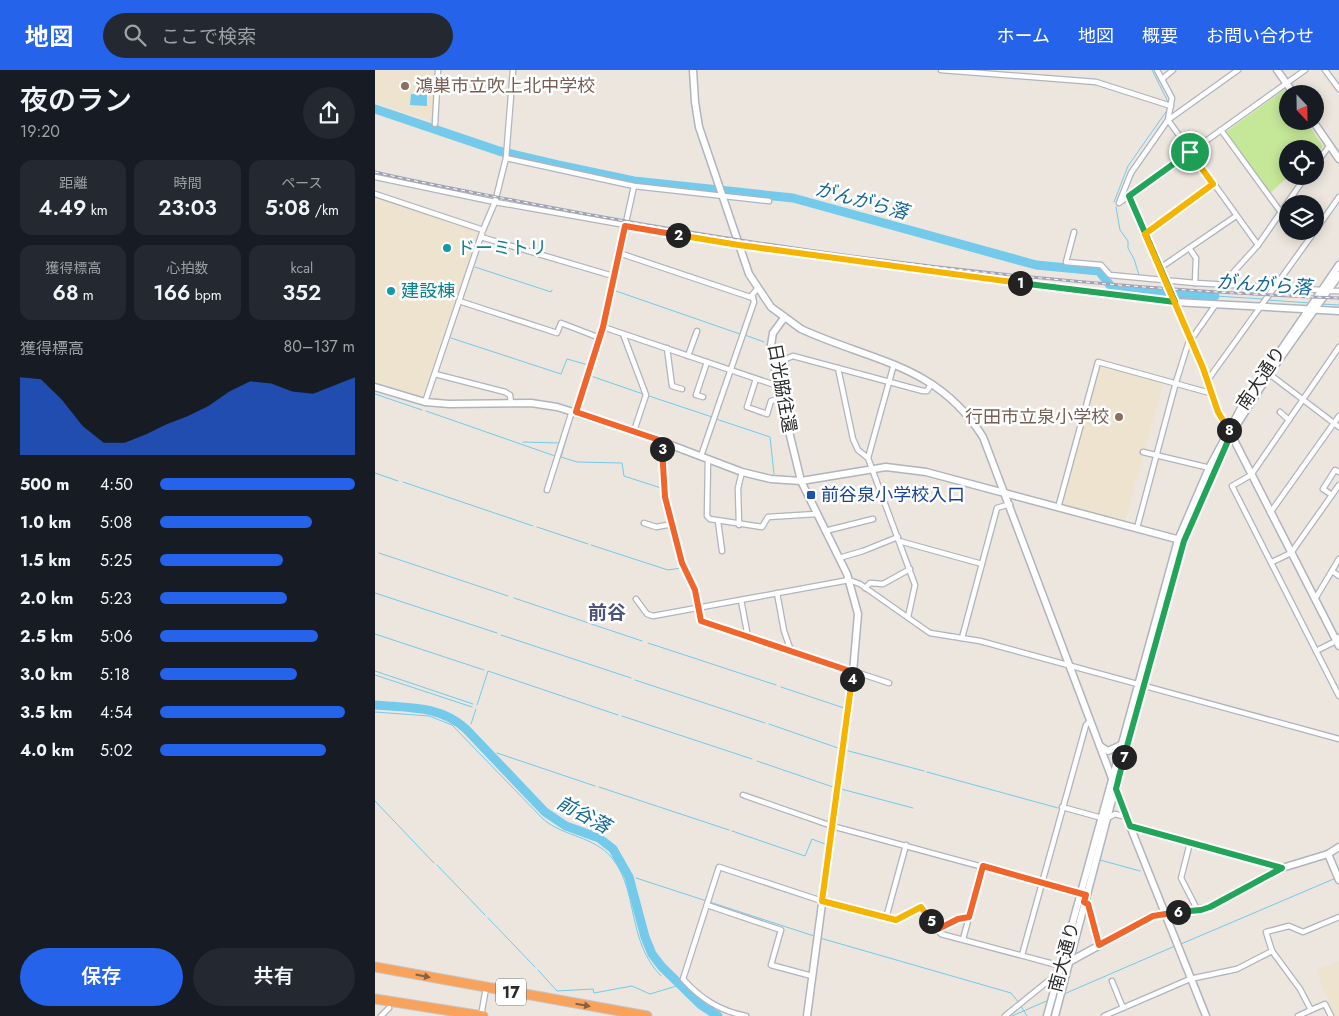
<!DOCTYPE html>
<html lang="ja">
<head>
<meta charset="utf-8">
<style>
  :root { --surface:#171b24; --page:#242831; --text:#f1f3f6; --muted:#9ea1a6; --accent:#2563eb }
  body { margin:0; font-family:Jost,"Noto Sans JP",sans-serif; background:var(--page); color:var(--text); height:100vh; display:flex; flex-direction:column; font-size:19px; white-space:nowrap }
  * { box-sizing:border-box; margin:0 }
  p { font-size:16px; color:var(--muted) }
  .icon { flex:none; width:28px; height:28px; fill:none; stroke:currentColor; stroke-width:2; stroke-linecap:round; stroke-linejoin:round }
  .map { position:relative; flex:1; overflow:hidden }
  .details { display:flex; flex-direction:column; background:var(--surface); width:375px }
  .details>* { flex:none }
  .needle { width:32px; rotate:158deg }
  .buttons { position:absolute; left:904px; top:15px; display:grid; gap:10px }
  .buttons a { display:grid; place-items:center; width:45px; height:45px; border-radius:50%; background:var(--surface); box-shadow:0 2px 12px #0003; font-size:25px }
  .pin { position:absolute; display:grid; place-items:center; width:42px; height:42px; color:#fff; margin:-21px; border:2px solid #fff; border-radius:50%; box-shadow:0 1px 5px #0007 }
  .km { position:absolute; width:25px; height:25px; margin:-12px; border-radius:50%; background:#222; color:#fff; font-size:14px; line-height:25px; text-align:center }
  .round { display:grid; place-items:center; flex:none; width:52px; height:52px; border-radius:26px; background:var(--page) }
  .head { display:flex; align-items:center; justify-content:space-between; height:85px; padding:0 20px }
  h1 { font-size:28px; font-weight:600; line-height:38px }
  .metrics { display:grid; grid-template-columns:repeat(3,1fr); gap:8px; height:85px; padding:5px 20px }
  .metrics div { display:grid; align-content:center; border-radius:12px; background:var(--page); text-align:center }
  .metrics b { font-size:21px; font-weight:600 }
  .metrics small { font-size:14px; font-weight:400 }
  .metrics p { font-size:14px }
  .chart { height:140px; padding:10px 20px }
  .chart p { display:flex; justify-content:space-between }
  .chart svg { width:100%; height:90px; margin-top:5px; fill:var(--accent); opacity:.7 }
  .cta { display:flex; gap:10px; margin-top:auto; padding:10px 20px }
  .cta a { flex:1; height:58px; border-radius:30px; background:var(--accent); color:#fff; font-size:20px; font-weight:600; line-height:58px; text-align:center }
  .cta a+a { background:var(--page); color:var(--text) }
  ul { padding:0 20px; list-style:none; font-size:16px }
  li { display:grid; grid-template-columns:80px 60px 1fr; align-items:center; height:38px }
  li i { height:12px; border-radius:6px; background:var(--accent) }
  header { display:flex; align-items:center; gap:30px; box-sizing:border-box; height:70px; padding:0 25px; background:var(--accent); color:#fff }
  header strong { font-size:24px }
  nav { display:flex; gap:28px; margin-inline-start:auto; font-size:18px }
  .search { width:350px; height:45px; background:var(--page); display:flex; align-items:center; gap:12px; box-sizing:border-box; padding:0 18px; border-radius:28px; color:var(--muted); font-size:19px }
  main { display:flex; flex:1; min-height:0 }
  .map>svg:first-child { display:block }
  .education { fill:#ede3ce }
  .pitch { fill:#c5e898 }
  .water { fill:#74caeb }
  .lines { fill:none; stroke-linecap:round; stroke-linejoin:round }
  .stream { stroke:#74caeb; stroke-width:1 }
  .river { stroke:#74caeb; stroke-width:9 }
  .street-casing { stroke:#b1b4be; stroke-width:7 }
  .secondary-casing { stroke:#b1b4be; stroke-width:9 }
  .highway-casing { stroke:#c4c4c4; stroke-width:11 }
  .street { stroke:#fff; stroke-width:4.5 }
  .secondary { stroke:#fff; stroke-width:6 }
  .highway { stroke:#f9a25c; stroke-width:9 }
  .rail-casing { stroke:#a0a3b5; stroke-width:3 }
  .rail { stroke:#fff; stroke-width:1; stroke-dasharray:4; stroke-linecap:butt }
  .oneway { fill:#886141 }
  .split-1-casing { stroke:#fff; stroke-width:10 }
  .split-2-casing { stroke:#fff; stroke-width:10 }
  .split-3-casing { stroke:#fff; stroke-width:10 }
  .split-4-casing { stroke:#fff; stroke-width:10 }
  .split-5-casing { stroke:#fff; stroke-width:10 }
  .split-6-casing { stroke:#fff; stroke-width:10 }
  .split-7-casing { stroke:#fff; stroke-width:10 }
  .split-8-casing { stroke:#fff; stroke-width:10 }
  .split-9-casing { stroke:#fff; stroke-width:10 }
  .split-1 { stroke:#22a559; stroke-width:6 }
  .split-2 { stroke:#f5b400; stroke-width:6 }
  .split-3 { stroke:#f0652b; stroke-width:6 }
  .split-4 { stroke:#f0652b; stroke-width:6 }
  .split-5 { stroke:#f5b400; stroke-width:6 }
  .split-6 { stroke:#f0652b; stroke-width:6 }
  .split-7 { stroke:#22a559; stroke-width:6 }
  .split-8 { stroke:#22a559; stroke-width:6 }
  .split-9 { stroke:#f5b400; stroke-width:6 }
  .education-dot { fill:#8d6e63; stroke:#fff; stroke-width:2 }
  .culture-dot { fill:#0f9aa8; stroke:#fff; stroke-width:2 }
  .transit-dot { fill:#1a4fb4; stroke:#fff; stroke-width:2 }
  .labels { text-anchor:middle; stroke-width:5; stroke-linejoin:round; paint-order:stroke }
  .shield { fill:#fff; stroke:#6b6b6b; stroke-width:1 }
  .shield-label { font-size:16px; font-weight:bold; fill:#2b2b2b }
  .education-label { font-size:18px; fill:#785e54; stroke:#fff; text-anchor:start }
  .culture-label { font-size:18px; fill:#0d838f; stroke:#fff; text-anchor:start }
  .street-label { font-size:18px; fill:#2b2b2b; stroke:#fff }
  .transit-label { font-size:18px; fill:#164399; stroke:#fff; text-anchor:start }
  .water-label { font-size:19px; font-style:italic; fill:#126898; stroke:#fff }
  .neighbourhood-label { font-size:19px; font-weight:bold; fill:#4c547a; stroke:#fff }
</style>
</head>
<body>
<header>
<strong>地図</strong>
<div class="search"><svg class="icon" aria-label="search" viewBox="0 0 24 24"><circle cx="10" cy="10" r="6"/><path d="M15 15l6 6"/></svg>ここで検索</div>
<nav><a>ホーム</a><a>地図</a><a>概要</a><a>お問い合わせ</a></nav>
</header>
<main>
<section class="details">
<div class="head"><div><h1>夜のラン</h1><p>19:20</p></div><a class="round"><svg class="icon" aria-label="share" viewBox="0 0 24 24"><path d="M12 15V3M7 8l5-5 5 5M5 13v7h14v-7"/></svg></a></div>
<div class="metrics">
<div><p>距離</p><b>4.49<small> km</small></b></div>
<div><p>時間</p><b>23:03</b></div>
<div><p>ペース</p><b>5:08<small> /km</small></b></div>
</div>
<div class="metrics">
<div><p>獲得標高</p><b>68<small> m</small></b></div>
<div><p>心拍数</p><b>166<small> bpm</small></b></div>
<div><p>kcal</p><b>352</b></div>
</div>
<div class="chart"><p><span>獲得標高</span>80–137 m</p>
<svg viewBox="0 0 160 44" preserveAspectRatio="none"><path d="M0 44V6L10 7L20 17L30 30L40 38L50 38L60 34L70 29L80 25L90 20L100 13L110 8L120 9L130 13L140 14L150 10L160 6V44z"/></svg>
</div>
<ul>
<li><b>500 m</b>4:50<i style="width:100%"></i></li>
<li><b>1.0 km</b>5:08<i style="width:78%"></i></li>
<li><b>1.5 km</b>5:25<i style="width:63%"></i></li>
<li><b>2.0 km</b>5:23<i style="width:65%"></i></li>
<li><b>2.5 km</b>5:06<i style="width:81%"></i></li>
<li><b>3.0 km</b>5:18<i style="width:70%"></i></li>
<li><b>3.5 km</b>4:54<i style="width:95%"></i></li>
<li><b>4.0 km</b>5:02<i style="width:85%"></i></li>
</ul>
<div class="cta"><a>保存</a><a>共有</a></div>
</section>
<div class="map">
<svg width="964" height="946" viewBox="0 0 964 946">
  <rect width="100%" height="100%" fill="#ece6de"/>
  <g class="education">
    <path d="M0 0H61L59 49 56 51 0 32Z"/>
    <path d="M0 126 104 161 48 324 45 326 0 311Z"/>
    <path d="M724 295 788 313 750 451 687 436Z"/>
    <path d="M964 891V946H960L941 900Z"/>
  </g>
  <path class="pitch" d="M910 19 913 24 912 51H931L948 76 940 88V79H912L914 106 895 123 851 62Z"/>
  <path class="water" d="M36 24 52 25V36L35 35Z"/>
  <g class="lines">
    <g class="stream">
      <path d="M777 0 793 32"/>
      <path d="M739 132 753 96 793 39"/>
      <path d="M741 137 745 160 753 171V178L759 189 764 205"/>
      <path d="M100 197 176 222 177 220"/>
      <path d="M236 202 245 162"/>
      <path d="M238 220 365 264"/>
      <path d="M840 226 888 229"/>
      <path d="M892 230 936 233"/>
      <path d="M947 234 964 235"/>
      <path d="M222 265 235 208"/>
      <path d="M370 265 389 272"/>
      <path d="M76 268 186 304 192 289 213 295"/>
      <path d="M216 306 268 324"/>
      <path d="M0 324 47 340"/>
      <path d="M274 326 337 347"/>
      <path d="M199 336 221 269"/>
      <path d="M51 341 180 386"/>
      <path d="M198 346 186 387 202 392 247 393 249 406 286 418"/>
      <path d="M341 349 395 367 399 404"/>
      <path d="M148 372 184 373"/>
      <path d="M0 403 23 411"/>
      <path d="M28 412 158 456"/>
      <path d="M162 457 213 474"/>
      <path d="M216 475 293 500 306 498"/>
      <path d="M4 483 133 526"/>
      <path d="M0 523 122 563"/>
      <path d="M139 528 267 571"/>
      <path d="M0 564 109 600"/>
      <path d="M126 565 256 608"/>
      <path d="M273 573 401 615"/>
      <path d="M0 601 98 634"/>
      <path d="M0 605 97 637"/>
      <path d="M260 610 390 653"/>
      <path d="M406 617 469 638"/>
      <path d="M102 635 113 601 243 645"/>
      <path d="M0 642 54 646 77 655 168 749C189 767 219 766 237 788 264 821 251 870 286 906"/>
      <path d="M247 646 377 689"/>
      <path d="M96 654 101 639"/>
      <path d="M394 654 463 678"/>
      <path d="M470 680 549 701"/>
      <path d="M122 683 220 716"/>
      <path d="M382 691 458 717"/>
      <path d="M552 702 683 738"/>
      <path d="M224 717 354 760"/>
      <path d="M466 719 538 738"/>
      <path d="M0 731 59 793"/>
      <path d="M689 740 721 749"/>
      <path d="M357 761 430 786 437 769 450 774"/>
      <path d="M764 761 853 786"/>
      <path d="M855 786 873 791"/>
      <path d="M725 790 765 801"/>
      <path d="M941 791 952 788"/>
      <path d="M62 795 110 845"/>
      <path d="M261 808 439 866"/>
      <path d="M113 848 160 897"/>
      <path d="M445 868 636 923 644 933"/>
      <path d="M806 874 961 808"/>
      <path d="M163 900 182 921 218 919 219 923 257 916 275 924 305 915"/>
      <path d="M689 924 800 876"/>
      <path d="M646 936 652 946"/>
      <path d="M637 946 674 930"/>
    </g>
    <g class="river">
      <path d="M0 39 124 81 183 95 259 111 418 128 661 195 724 201 738 219 744 221 840 226"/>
      <path d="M0 635C33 638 65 635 91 659L170 742 191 756 224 768 238 779 254 807 270 867 277 884 287 897 326 935 343 946"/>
    </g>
    <g class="street-casing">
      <g id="street">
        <path d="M566 0 721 12 796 36"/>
        <path d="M782 0 797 28 793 50 883 175"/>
        <path d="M950 0 964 19"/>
        <path d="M787 9 798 0"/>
        <path d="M60 54 63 0"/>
        <path d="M846 60 905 141 912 146"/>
        <path d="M131 88 259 116 394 131"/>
        <path d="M940 95 955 75"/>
        <path d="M0 107 120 132 363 175 799 232"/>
        <path d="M0 124 108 160"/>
        <path d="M754 126 744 133 756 103 793 50 863 0"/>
        <path d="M940 161 964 127"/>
        <path d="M699 162 691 192 726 195 735 205 820 213 946 220"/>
        <path d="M770 164 838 115"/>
        <path d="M106 167 238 206"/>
        <path d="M814 178 821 188 820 213"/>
        <path d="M244 183 378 228"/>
        <path d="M785 198 861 146"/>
        <path d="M847 215 883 175 931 106"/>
        <path d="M953 221H964"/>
        <path d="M84 231 182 263 186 253 225 268"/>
        <path d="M228 257 403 316"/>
        <path d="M248 264 271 325 259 361"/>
        <path d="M964 277 876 405 857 416 964 626"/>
        <path d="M292 278 297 316 307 319"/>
        <path d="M313 286 322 261"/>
        <path d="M399 294 418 286 548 321H552L557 313"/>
        <path d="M519 294 493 388 540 515 533 547"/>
        <path d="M463 298 478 369 483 380 493 388"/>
        <path d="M893 303 964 357"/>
        <path d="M60 304 130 322 135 325 136 333"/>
        <path d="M381 309 372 337 392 344 396 331 406 328"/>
        <path d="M832 311 940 161"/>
        <path d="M328 327 321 325 332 292"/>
        <path d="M50 332 108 160 120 132 131 88 138 0"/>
        <path d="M201 342 228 257 259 116"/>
        <path d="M905 342 914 350"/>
        <path d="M854 361 843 342 827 298 754 126 930 0"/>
        <path d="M287 371 290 427 307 493 320 519 326 551 514 613"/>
        <path d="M768 382 835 398"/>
        <path d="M326 386 379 232 377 225 382 219"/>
        <path d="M333 389 332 446 335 449 387 457 393 447 441 444"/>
        <path d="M172 420 197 341"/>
        <path d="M957 425 948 419 960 400 964 402"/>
        <path d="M683 438 723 292 835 323"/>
        <path d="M895 443 964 346"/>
        <path d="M343 451 347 481"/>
        <path d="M269 453 281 457 298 454"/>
        <path d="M364 455 363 418 367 402"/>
        <path d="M762 458 801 312 813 274 841 234"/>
        <path d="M450 461 498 449"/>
        <path d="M524 471 607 494"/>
        <path d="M464 488 488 481 523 467"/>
        <path d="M897 492 916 483 964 415"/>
        <path d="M957 501 964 506"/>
        <path d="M490 518 495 513 508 514 535 499"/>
        <path d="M402 523 409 561 416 581"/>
        <path d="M261 529 272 544 278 546 474 510 485 514 555 563 605 571 964 669"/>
        <path d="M940 529 964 489"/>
        <path d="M366 530 373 567"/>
        <path d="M587 568 622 438 635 434"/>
        <path d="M941 581 961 571 964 567"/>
        <path d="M368 725 457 756 711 825"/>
        <path d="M687 737 727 748"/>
        <path d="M733 748 740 744 751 747"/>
        <path d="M755 756 907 798"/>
        <path d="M815 773 806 808 823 841"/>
        <path d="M709 832 713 834 724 875"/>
        <path d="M332 835 406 860 396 895 437 906"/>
        <path d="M511 848 531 775"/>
        <path d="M563 859 583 849 594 847"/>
        <path d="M588 869 608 796"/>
        <path d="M897 881 925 919 936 940 923 946"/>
        <path d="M647 885 711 655 715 651"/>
        <path d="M737 911 748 938"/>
        <path d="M936 940 950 934 956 946"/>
        <path d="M6 946 14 938"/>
        <path d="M106 946 111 918"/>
        <path d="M371 946C345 941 326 929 308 909L344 797 447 831 521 850 546 837 566 864 686 896"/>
        <path d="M630 946 683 903"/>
        <path d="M729 946 815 909 862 899 897 881 891 862 914 856 928 862 964 847"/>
      </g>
    </g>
    <g class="secondary-casing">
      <g id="secondary">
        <path d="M318 0 320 32 324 57 374 204 396 237 426 259C498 292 562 294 608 367L755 756 831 946"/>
        <path d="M902 0 919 24"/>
        <path d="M938 51 964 89"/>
        <path d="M799 232 964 241"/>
        <path d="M409 248 398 263 396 275 403 316 426 411 472 504 483 544 478 602 432 946"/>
        <path d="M0 317 50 332 74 334 156 333 182 337 259 361 367 402 396 409 426 411 511 397 551 402 809 471"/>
        <path d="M856 364 964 576"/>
        <path d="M725 676 733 681 746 675"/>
        <path d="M953 784 964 810"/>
        <path d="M692 893 778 846C797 840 817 843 835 837L907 798 953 784 964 777"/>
        <path d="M672 946 803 470 834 398 865 340 964 195"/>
        <path d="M680 946 767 616 809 471 856 364 894 304 964 205"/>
      </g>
    </g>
    <g class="highway-casing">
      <g id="highway">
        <path d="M0 897 272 946"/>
        <path d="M0 929 108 946"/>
      </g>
    </g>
    <use href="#street" class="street"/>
    <use href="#secondary" class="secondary"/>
    <use href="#highway" class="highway"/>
    <g class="rail-casing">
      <path id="rail" d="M0 102C51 114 102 123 153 133 421 185 692 218 964 228"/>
    </g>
    <use href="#rail" class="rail"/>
  </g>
  <defs><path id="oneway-solid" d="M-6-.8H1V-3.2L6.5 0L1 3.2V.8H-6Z" transform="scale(1.25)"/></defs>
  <g class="oneway">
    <use href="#oneway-solid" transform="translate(48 906) rotate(11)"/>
    <use href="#oneway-solid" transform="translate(208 935) rotate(10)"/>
  </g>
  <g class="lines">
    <g class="split-1-casing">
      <path id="split-1" d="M645 213 800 232 754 126 815 82"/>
    </g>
    <g class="split-2-casing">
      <path id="split-2" d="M303 165 364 175 645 213"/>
    </g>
    <g class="split-3-casing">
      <path id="split-3" d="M287 379V371L201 342 228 257 250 156 303 165"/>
    </g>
    <g class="split-4-casing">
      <path id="split-4" d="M287 379 290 427 307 493 320 520 326 551 478 602 477 609"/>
    </g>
    <g class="split-5-casing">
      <path id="split-5" d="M477 609 447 831 521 850 546 837 556 851"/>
    </g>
    <g class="split-6-casing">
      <path id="split-6" d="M556 851 563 859 583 849 594 847 608 796 711 825 709 832 713 834 724 875 778 846 803 842"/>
    </g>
    <g class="split-7-casing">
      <path id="split-7" d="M749 687 741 719 755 756 907 798 835 837 826 840 803 842"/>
    </g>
    <g class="split-8-casing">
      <path id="split-8" d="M749 687 809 471 856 364 854 360"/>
    </g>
    <g class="split-9-casing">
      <path id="split-9" d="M815 82 838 114 770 164 828 298 843 342 854 360"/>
    </g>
    <use href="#split-1" class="split-1"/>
    <use href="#split-2" class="split-2"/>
    <use href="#split-3" class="split-3"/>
    <use href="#split-4" class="split-4"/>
    <use href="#split-5" class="split-5"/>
    <use href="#split-6" class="split-6"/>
    <use href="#split-7" class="split-7"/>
    <use href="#split-8" class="split-8"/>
    <use href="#split-9" class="split-9"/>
  </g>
  <g class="education-dot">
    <circle cx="30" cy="16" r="5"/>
    <circle cx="744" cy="347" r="5"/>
  </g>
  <g class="culture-dot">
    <circle cx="72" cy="178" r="5"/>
    <circle cx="16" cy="221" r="5"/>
  </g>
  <rect class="transit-dot" x="431" y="420" width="10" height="10" rx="2.5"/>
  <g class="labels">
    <rect class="shield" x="121" y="908.5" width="30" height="27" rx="4"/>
    <g class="shield-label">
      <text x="136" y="928">17</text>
    </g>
    <g class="education-label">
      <text x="40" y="22">鴻巣市立吹上北中学校</text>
      <text x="734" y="353" text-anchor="end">行田市立泉小学校</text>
    </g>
    <g class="culture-label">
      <text x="82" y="184">ドーミトリ</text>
      <text x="26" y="227">建設棟</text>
    </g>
    <g class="street-label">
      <text transform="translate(886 308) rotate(-56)" y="6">南大通り</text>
      <text transform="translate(407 318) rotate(80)" y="6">日光脇往還</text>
      <text transform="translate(689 887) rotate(-75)" y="6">南大通り</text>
    </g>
    <g class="transit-label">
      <text x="446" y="431">前谷泉小学校入口</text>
    </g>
    <g class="water-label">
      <text transform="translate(487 130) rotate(15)" y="7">がんがら落</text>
      <text transform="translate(889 214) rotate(4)" y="7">がんがら落</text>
      <text transform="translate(209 744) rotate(28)" y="7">前谷落</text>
    </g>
    <g class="neighbourhood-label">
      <text x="232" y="549">前谷</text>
    </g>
  </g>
</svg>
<div class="buttons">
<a><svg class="needle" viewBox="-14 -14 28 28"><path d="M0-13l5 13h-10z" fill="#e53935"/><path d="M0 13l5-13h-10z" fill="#9ea1a6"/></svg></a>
<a><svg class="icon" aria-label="locate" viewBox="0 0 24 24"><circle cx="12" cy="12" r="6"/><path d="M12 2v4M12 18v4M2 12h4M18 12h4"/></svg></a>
<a><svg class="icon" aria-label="layers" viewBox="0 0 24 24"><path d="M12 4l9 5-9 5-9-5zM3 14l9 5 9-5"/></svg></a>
</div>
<div class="pin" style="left:815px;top:82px;background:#1e9e55"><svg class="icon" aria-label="arrive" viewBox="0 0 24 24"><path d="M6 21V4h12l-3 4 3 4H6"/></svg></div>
<b class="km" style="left:645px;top:213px">1</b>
<b class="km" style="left:303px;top:165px">2</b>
<b class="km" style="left:287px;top:379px">3</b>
<b class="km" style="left:477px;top:609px">4</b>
<b class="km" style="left:556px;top:851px">5</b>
<b class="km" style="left:803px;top:842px">6</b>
<b class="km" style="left:749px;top:687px">7</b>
<b class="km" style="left:854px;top:360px">8</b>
</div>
</main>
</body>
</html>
